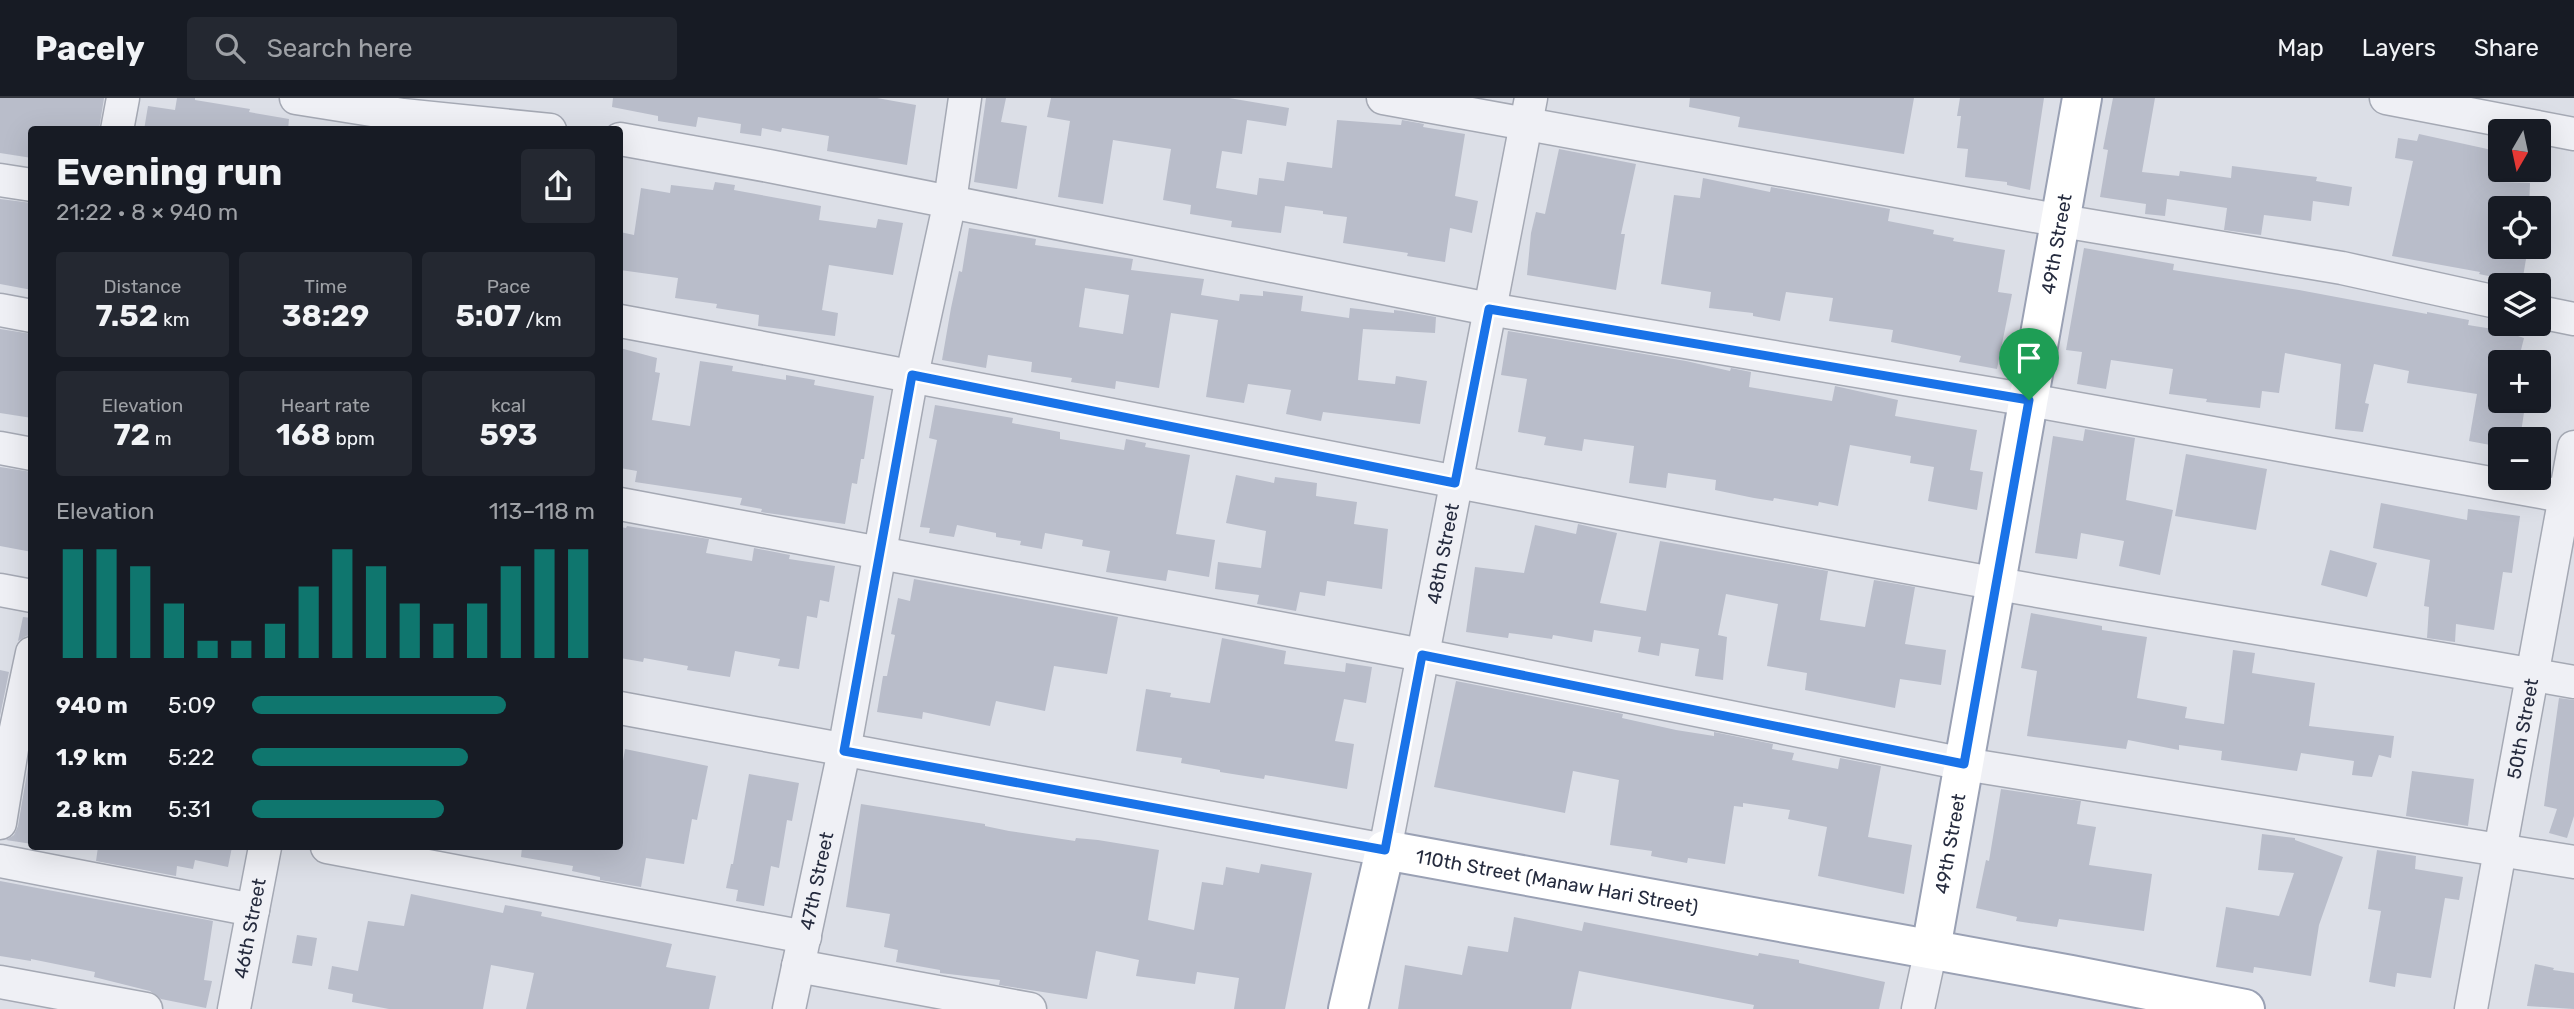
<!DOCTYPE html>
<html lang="en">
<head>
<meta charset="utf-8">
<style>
  :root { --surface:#171b24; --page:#242831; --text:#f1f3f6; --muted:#9ea1a6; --line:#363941; --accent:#0f766e }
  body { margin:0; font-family:Rubik,sans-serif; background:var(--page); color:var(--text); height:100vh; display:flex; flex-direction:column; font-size:26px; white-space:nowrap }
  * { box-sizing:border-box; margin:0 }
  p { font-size:23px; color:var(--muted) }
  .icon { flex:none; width:38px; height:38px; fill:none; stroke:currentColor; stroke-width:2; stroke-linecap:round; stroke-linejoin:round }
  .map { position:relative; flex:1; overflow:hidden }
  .sheet { position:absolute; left:28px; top:28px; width:595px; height:724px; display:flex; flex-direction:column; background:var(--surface); border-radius:7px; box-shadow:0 7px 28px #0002 }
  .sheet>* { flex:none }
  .needle { width:46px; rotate:189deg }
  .controls { position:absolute; left:2488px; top:21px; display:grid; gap:14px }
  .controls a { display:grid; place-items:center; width:63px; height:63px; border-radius:7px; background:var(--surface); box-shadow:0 7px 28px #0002; font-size:35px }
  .pin { position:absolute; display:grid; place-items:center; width:60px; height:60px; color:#fff; margin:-72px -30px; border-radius:50% 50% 50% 0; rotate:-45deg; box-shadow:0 0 7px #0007 }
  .pin .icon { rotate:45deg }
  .round { display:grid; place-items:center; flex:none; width:74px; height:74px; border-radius:7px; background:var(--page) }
  .summary { display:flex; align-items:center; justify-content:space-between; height:119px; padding:0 28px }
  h1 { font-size:38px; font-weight:700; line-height:52px }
  .metrics { display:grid; grid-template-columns:repeat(3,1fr); gap:10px; height:119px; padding:7px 28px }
  .metrics div { display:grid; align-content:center; border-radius:7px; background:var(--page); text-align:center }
  .metrics b { font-size:30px; font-weight:700 }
  .metrics small { font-size:19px; font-weight:400 }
  .metrics p { font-size:19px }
  .chart { height:196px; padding:14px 28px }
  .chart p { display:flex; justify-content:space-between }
  .chart svg { width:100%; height:126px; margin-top:7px; stroke:var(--accent); stroke-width:6 }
  ul { padding:0 28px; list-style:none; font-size:23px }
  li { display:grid; grid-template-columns:112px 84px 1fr; align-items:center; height:52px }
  li i { height:18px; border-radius:9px; background:var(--accent) }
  header { display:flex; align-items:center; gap:42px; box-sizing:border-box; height:98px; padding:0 35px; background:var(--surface); border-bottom:2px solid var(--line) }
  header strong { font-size:33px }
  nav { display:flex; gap:38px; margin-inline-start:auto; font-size:24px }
  .search { width:490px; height:63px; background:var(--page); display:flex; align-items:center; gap:18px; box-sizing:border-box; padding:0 24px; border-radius:7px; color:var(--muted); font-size:26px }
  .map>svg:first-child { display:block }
  .building { fill:#b9bdca; fill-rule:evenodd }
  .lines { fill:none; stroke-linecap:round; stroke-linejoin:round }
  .minor-casing { stroke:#a5a9b4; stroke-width:35 }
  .major-casing { stroke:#9aa1b4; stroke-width:42 }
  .minor { stroke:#eff0f5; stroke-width:32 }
  .major { stroke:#fff; stroke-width:38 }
  .route-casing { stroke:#fff; stroke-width:14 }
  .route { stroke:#1a73e8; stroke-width:9 }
  .labels { text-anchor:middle; stroke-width:6; stroke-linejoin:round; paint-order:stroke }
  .street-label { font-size:19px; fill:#252b3e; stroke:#ebeef5 }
</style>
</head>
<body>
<header>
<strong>Pacely</strong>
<div class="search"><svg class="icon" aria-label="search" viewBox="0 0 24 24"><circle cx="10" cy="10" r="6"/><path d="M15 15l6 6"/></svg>Search here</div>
<nav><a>Map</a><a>Layers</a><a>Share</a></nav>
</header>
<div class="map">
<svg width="2574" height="911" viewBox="0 0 2574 911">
  <rect width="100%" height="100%" fill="#dcdfe7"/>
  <g class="building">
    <path d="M0 0H104L99 32H32V60L0 55Z"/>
    <path d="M177 0H195V2L250 11 249 14 289 21 288 32H144L148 8 175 12Z"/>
    <path d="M613 0H877L916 7 907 67 827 53 829 38 782 30 781 34 762 30 761 38 740 35 741 26 698 19 696 29 658 23V18L612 9Z"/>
    <path d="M986 0H1006L1001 24 1027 28 1017 91 974 84Z"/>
    <path d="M1051 0H1229L1289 10 1286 28 1247 22 1242 56 1222 53 1216 90 1257 97 1259 80 1284 83 1287 64 1332 70 1337 22 1401 27 1402 22 1424 26 1423 29 1465 36 1455 98 1478 103 1472 135 1450 130 1445 164 1407 158 1408 155 1343 145 1347 119 1323 116V113L1285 108 1281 135 1231 129 1232 123 1190 116 1191 107 1163 102 1171 51 1113 42 1103 106 1058 99 1070 23 1047 19Z"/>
    <path d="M1690 0H1914L1904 56 1738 29 1740 19 1689 9Z"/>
    <path d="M1960 0H2044L2030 92 2007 87V84L1965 79 1968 51 1957 50 1961 18H1957Z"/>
    <path d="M2113 0H2155L2142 74 2179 78 2180 73 2231 80 2232 68 2317 79 2316 83 2352 89 2349 108 2313 103 2311 123 2264 117 2261 137 2224 132 2227 110 2167 101 2165 118 2145 116 2146 106 2100 99 2108 52 2103 51Z"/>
    <path d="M2419 36 2501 54V84L2530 85 2529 110H2501V149H2528L2522 185 2479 176 2480 174 2392 158 2413 63 2395 60 2398 40 2417 43Z"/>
    <path d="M1559 51 1636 66 1621 136H1625L1616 192 1527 177 1531 135 1536 114 1545 116Z"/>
    <path d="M1703 80 1770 94 1771 89 1890 111 1888 123 1934 132 1933 136 1954 140 1953 143 2005 152 1998 194 2012 196 1997 271 1959 264 1961 258 1891 244 1893 232 1829 223 1833 200 1786 194 1780 223 1753 218V215L1709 210 1711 194 1661 186 1674 97 1700 100Z"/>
    <path d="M715 84 735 87 734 92 821 108 819 122 876 130 878 121 903 125 893 177 829 167 822 212 838 215 835 238 758 228 759 217 716 210 717 206 675 200 678 180 620 172V134L634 137 641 90 670 95 671 87 713 92Z"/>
    <path d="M0 101 32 105V192L0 186Z"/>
    <path d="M969 130 1036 141 1035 147 1133 161 1131 172 1204 181 1201 197 1239 203 1240 196 1263 198V193L1303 198 1301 213 1349 220 1350 210 1394 215V212L1402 213 1436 219 1435 235 1363 231 1358 282 1395 286 1396 278 1427 283 1420 326 1323 314 1321 323 1286 316 1291 292 1248 286 1244 305 1206 299 1218 222 1171 215 1159 290 1116 283 1115 291 1071 284 1072 280 1031 274 1032 264 988 257 986 270 942 262 951 210 959 173 962 174ZM1085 190 1129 197 1123 236 1079 229Z"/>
    <path d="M2084 150 2174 166 2173 172 2299 192 2427 216V214L2469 222 2468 227 2518 235V238L2524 240 2518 264H2501V304L2525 308 2520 341H2501V349L2469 343 2477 296 2407 285 2409 273 2374 266 2365 305 2369 306 2363 334 2335 331 2341 266 2285 255 2279 295 2262 293 2260 310 2206 304 2207 301 2169 296 2173 271 2111 262 2106 291 2077 286 2082 254 2066 252Z"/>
    <path d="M0 231 32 236V320L0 315Z"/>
    <path d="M1508 233 1686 263 1730 273 1731 270 1751 274 1749 289 1832 303 1835 288 1898 302 1895 318 1977 332 1970 372 1983 374 1977 412 1928 403 1934 369 1910 365 1911 358 1850 347 1838 408 1819 404 1818 408 1774 400 1773 403 1754 400 1715 392 1716 382 1668 375 1666 390 1629 385 1634 348 1584 341 1582 353 1544 347 1546 339 1518 334 1527 281 1501 277Z"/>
    <path d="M620 250 657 260 655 274 660 275 652 322 690 328 700 263 733 268 732 273 786 282V277L815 282 814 287 874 298 864 361H861L857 386 852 385 845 426 761 414 762 411 740 407 742 400 635 384 637 373 620 370Z"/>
    <path d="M935 307 1013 320 1012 325 1060 334V341L1124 352 1126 341 1146 345 1145 349 1190 357 1176 436 1215 442 1209 479 1168 472 1166 483 1106 474 1110 453 1082 448 1083 442 1045 435 1042 451 1020 447 1021 443 996 439V435L957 427 954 439 929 435 930 430 920 429 937 342 929 340Z"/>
    <path d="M2085 331 2135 340 2126 402 2173 412 2160 477 2119 468 2124 443 2081 435 2077 461 2035 455 2053 338 2083 343Z"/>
    <path d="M2186 356 2267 371 2256 432 2175 418Z"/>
    <path d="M0 369 32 374V454L0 448Z"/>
    <path d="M1236 377 1274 385 1275 379 1317 385 1316 398 1357 404 1354 426 1388 431 1382 491 1327 483 1325 498 1300 494 1296 513 1257 506 1259 497 1215 491 1218 464 1261 470 1266 433 1226 425Z"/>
    <path d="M2381 405 2467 422 2468 411 2520 418 2512 475 2503 474 2494 532 2456 526 2455 544 2427 540 2429 509 2424 508 2430 462 2373 450Z"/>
    <path d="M1578 426 1617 435 1600 505 1646 513 1660 443 1828 473 1820 522 1865 529 1874 482 1915 489 1905 546 1946 552 1941 587 1900 581 1895 610 1805 592 1807 575 1767 568 1778 506 1726 496 1718 537 1727 539 1723 582 1695 578 1699 551 1661 545 1659 558 1638 554 1641 539 1594 532 1592 544 1553 537 1552 541 1509 535 1508 540 1466 534 1475 469 1524 475 1535 427 1576 436Z"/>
    <path d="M627 428 709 441 706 455 752 463 754 450 790 457 789 461 835 468 829 504 820 502 817 520 807 518 799 571 778 568 780 561 735 553 730 579 687 572 688 568 644 560 643 564 620 560V429L626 430Z"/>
    <path d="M2330 452 2377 465 2367 499 2321 487Z"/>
    <path d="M914 481 1118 519 1107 576 1054 568 1045 613 996 603 990 628 923 614 922 621 877 614 883 578H887L895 537 891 536 898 500 910 503Z"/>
    <path d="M2031 515 2102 528V532L2147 539 2137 600 2187 609 2185 620 2224 626 2233 552 2255 555 2252 575 2315 585 2309 628 2394 638 2391 660 2379 657 2372 679 2352 677 2354 663 2301 655 2297 673 2221 662 2222 653 2179 647V652L2128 642 2126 651 2027 638 2037 573 2021 570Z"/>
    <path d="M23 519 32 520V537L26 538 18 543Z"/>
    <path d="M1222 540 1286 553 1284 566 1345 574 1346 565 1372 569 1366 605 1344 601 1335 643 1354 646 1347 691 1265 677 1264 681 1220 674V672L1181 665 1182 660 1136 653 1146 591 1171 595 1170 599 1210 605Z"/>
    <path d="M0 572 9 574 0 618Z"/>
    <path d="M1456 583 1623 616 1622 620 1676 632 1714 638V634L1773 646 1772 651 1794 655 1792 662 1838 671 1840 660 1881 668 1868 739 1912 747 1904 796 1818 778 1827 729 1788 721 1790 712 1743 705V709L1734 708 1725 766 1688 760 1687 765 1651 758 1652 753 1610 747 1619 682 1573 673 1565 715 1434 689Z"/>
    <path d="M2559 600 2574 602V718L2567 740 2549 735 2557 711 2544 708Z"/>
    <path d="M32 646V746L6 742 14 737 18 728Z"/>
    <path d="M625 651 708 668 697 722 692 721 684 766 646 760 641 789 600 782V779L572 773 573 768 521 759 522 749H620V681Z"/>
    <path d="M2412 673 2474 681 2468 728 2406 718Z"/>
    <path d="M749 676 799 685 792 723 787 722 779 770 771 768 764 808 736 803 738 792 726 790 731 766H733Z"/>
    <path d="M2001 691 2081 703 2077 726 2096 729 2089 767 2152 776 2144 833 2059 821 2057 829 2016 823 2017 819 1976 810 1986 762 1989 763Z"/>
    <path d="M861 706 985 726V728L1009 733 1075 743 1076 740 1098 742 1159 752 1148 822 1194 832 1202 784 1223 787 1226 769 1259 775 1261 766 1312 775 1285 911H1234L1239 880 1197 874 1195 886 1136 878 1139 862 1096 853 1087 901 999 887 1000 882 940 875V872L896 864 898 852 884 849 890 816 846 809Z"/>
    <path d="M2262 736 2295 740V742L2343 759 2319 827 2311 878 2254 869 2253 875 2216 869 2226 809 2279 818 2294 775 2258 772Z"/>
    <path d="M98 749H232L228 769 195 762 193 771 177 768 176 778 96 763Z"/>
    <path d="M2377 752 2416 758 2415 771 2463 779 2459 802 2445 800 2431 880 2397 875 2395 889 2369 884 2381 813 2368 811Z"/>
    <path d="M0 783 213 823 204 882 212 883 206 910 161 901 150 893 94 879 95 874 31 861V863L0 858Z"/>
    <path d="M411 796 503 815 505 807 542 814 541 818 672 846 666 869 716 878 709 911H526L534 875 491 867 483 911H389L352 904 353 896 328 891 332 868 358 873 368 823 404 828Z"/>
    <path d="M1514 819 1582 833 1584 824 1758 858 1759 855 1799 862V865L1885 884 1879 911H1753L1754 907 1579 873 1571 911H1398L1405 867 1462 877 1468 848 1508 854Z"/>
    <path d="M297 837 317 840 312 868 292 865Z"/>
    <path d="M2535 866 2554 870 2553 872 2574 875V911L2527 908Z"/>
  </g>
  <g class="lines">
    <g class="minor-casing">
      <g id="minor">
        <path d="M296 0 403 17 550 32"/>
        <path d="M1383 0 2062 123 2342 170 2501 205"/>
        <path d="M2386 0 2574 36"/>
        <path d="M117 32 123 0"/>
        <path d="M620 41 769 68 1489 211 2029 302 2574 400"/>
        <path d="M0 82 32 87"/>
        <path d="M0 212 32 218"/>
        <path d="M2539 214 2574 221"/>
        <path d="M620 223C1078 308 1534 402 1993 485 2186 520 2381 549 2574 584"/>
        <path d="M0 350 32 356"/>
        <path d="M620 406 1422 557 1964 666 2574 764"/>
        <path d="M0 492 32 498"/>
        <path id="s1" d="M620 610 1385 752 1531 0"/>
        <path d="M0 725 13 645 32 555"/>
        <path d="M327 749 805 839"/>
        <path d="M0 763 253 812"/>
        <path d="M798 868 1030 911"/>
        <path d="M0 884 146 911"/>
        <path id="s2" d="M234 911 265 749"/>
        <path id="s3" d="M789 911 844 653 912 277 950 103 965 0"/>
        <path d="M1918 911 1931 851"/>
        <path id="s4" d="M2471 911 2574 349"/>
      </g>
    </g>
    <g class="major-casing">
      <g id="major">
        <path id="s5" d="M1931 851 2082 0"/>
        <path id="s6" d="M1348 911 1385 752 2071 877 2245 911"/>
      </g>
    </g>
    <use href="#minor" class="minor"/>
    <use href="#major" class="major"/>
  </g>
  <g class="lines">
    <g class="route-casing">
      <path id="route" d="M1489 211 2029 302 1964 666 1422 557 1385 752 844 653 912 277 1455 385Z"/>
    </g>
    <use href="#route" class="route"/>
  </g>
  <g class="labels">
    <g class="street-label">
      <text dy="7" stroke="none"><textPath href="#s5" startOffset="716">49th Street</textPath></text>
      <text dy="7" stroke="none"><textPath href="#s1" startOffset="1080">48th Street</textPath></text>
      <text dy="7" stroke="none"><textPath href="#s4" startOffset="285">50th Street</textPath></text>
      <text dy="7" stroke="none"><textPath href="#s5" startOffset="107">49th Street</textPath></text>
      <text dy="7" stroke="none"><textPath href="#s3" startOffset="131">47th Street</textPath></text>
      <text dy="7" stroke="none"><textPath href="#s6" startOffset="338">110th Street (Manaw Hari Street)</textPath></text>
      <text dy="7" stroke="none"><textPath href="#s2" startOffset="82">46th Street</textPath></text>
    </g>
  </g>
</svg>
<div class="controls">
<a><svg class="needle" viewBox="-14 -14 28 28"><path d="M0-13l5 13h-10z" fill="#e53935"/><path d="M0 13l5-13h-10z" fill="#9ea1a6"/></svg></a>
<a><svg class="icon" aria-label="locate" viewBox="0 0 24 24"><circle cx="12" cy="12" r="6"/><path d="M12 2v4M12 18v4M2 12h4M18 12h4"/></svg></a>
<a><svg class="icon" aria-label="layers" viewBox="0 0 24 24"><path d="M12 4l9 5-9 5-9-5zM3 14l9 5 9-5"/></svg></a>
<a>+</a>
<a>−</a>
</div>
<div class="pin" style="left:2029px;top:302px;background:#1e9e55"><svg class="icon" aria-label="arrive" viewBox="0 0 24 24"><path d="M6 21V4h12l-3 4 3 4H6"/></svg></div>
<section class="sheet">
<div class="summary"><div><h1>Evening run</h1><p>21:22 · 8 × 940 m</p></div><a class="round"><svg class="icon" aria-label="share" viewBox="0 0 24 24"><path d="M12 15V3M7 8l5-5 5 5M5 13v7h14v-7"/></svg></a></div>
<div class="metrics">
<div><p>Distance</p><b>7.52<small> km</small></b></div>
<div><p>Time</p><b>38:29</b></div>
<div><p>Pace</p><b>5:07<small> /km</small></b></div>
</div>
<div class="metrics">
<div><p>Elevation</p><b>72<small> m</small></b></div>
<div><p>Heart rate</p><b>168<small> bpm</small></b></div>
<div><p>kcal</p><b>593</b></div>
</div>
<div class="chart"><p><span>Elevation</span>113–118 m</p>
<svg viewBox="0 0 160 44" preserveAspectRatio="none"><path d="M5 44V6M15 44V6M25 44V12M35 44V25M45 44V38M55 44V38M65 44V32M75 44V19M85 44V6M95 44V12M105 44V25M115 44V32M125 44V25M135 44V12M145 44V6M155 44V6"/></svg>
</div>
<ul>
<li><b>940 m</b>5:09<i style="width:74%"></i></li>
<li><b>1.9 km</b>5:22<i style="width:63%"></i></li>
<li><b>2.8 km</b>5:31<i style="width:56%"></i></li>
</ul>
</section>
</div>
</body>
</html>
